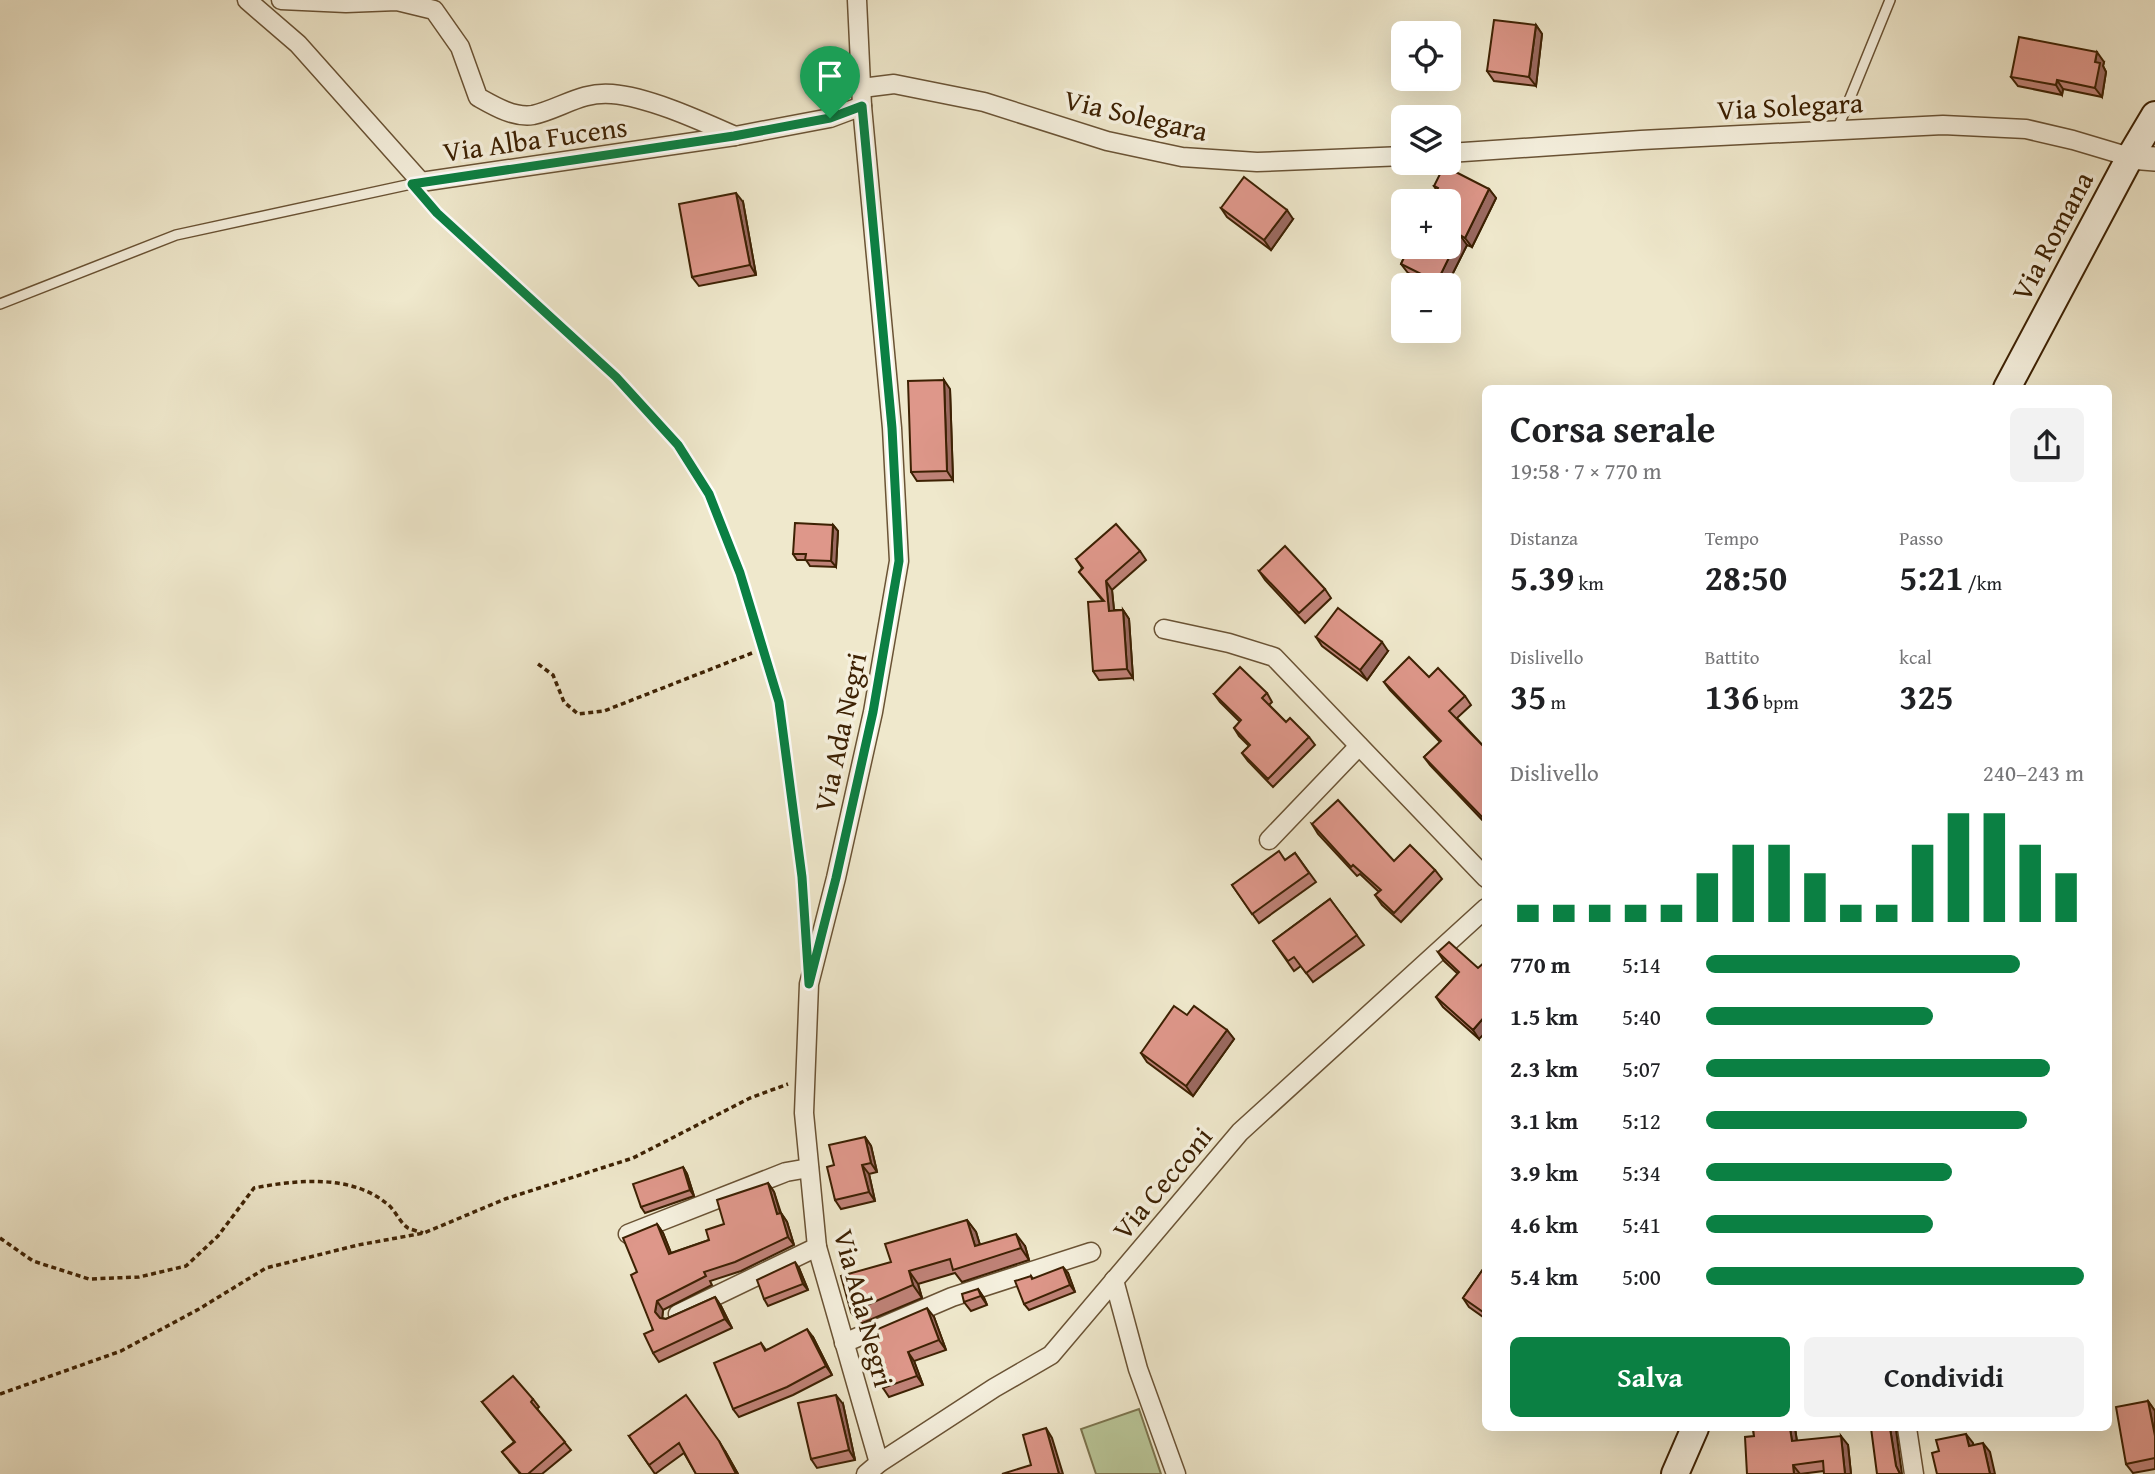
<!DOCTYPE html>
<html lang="it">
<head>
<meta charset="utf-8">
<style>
  :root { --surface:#fff; --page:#f2f2f2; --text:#202124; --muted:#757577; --accent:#0b8043 }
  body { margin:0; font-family:"Gentium Book Plus",serif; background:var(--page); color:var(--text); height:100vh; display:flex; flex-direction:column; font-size:26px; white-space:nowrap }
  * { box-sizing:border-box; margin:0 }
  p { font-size:23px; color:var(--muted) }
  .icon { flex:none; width:38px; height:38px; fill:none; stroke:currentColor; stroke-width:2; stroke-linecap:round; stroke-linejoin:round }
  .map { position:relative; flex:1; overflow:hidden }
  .drawer { position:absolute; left:1482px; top:385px; width:630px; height:1046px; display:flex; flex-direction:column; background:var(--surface); border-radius:10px; box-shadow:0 7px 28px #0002 }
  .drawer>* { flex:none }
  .controls { position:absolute; left:1391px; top:21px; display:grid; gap:14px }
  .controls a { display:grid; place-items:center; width:70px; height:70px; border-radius:10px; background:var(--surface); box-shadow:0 7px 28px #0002; font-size:35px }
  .pin { position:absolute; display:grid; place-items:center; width:60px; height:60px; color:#fff; margin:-72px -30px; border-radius:50% 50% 50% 0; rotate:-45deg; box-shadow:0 0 7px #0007 }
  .pin .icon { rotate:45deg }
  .round { display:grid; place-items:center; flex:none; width:74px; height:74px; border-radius:10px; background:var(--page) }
  .head { display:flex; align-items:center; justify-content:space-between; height:119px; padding:0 28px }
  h1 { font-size:38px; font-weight:700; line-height:52px }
  .metrics { display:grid; grid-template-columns:repeat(3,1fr); gap:10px; height:119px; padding:7px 28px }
  .metrics div { display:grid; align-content:center }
  .metrics b { font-size:35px; font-weight:700 }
  .metrics small { font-size:19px; font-weight:400 }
  .metrics p { font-size:19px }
  .chart { height:196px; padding:14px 28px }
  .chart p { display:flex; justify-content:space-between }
  .chart svg { width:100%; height:126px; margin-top:7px; stroke:var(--accent); stroke-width:6 }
  .action { display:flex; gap:14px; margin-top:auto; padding:14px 28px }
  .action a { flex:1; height:80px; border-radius:10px; background:var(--accent); color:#fff; font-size:28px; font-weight:700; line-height:80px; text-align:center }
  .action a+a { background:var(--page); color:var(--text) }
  ul { padding:0 28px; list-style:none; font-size:23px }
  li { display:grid; grid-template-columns:112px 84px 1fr; align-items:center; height:52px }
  li i { height:18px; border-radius:9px; background:var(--accent) }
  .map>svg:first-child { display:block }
  .green { fill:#b9c698; stroke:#7b744e; stroke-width:2 }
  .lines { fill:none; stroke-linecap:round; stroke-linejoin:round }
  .service-casing { stroke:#6a5335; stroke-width:12 }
  .minor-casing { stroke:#6a5335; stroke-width:21 }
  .tertiary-casing { stroke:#6a5335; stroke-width:26 }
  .secondary-casing { stroke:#3d2103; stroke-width:30 }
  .path { stroke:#3d2103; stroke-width:3.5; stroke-dasharray:5 3.5; stroke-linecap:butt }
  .service { stroke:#f5f0de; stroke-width:9 }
  .minor { stroke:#f5f0de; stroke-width:18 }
  .tertiary { stroke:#f5f0de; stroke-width:23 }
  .secondary { stroke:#f5f0de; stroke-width:26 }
  .wall { fill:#bf8277; stroke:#3d2103; stroke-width:2 }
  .shaded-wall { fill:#9b6a61; stroke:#3d2103; stroke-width:2 }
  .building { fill:#de978a; stroke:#3d2103; stroke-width:2 }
  .route-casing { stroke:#fff; stroke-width:14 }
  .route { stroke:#0b8043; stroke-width:9 }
  .labels { text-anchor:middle; stroke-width:7; stroke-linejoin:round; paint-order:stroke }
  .street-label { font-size:28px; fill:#3d2103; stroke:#f5f0de }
</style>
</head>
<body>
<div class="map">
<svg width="2155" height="1474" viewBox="0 0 2155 1474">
  <rect width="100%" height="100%" fill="#efe8cc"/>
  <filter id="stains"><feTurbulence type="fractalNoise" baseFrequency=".00286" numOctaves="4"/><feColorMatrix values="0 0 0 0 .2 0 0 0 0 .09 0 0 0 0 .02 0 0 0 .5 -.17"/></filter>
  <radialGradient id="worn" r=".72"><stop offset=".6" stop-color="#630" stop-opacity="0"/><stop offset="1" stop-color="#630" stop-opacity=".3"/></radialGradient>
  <path class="green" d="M1139 1409 1161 1474H1096L1081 1429Z"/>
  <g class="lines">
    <g class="service-casing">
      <g id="service">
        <path d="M1837 130 1890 0"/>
        <path d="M412 184 437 213 616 377 678 445 709 494 740 573 779 702 802 877 808 964"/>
        <path d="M0 304 176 235 416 183"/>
      </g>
    </g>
    <g class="minor-casing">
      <g id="minor">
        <path d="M247 0 298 44 421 182 735 136 830 118 862 106"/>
        <path d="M281 0 346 3 397 1 434 10 460 47 478 97C494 106 514 118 533 115 560 109 582 91 612 94 649 97 701 121 735 136"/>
        <path d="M857 0 862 106 892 428 899 561 873 712 836 878 809 984 804 1113 817 1247 879 1463"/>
        <path d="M862 88 894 84 984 102 1107 141 1182 157 1257 162 1404 156"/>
        <path d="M1449 153 1641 140 1943 125 2026 129 2073 140 2130 157"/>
        <path d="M1164 629 1229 643 1274 657 1486 878"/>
        <path d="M1269 840 1359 746"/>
        <path d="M628 1234 786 1172 809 1168"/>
        <path d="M1114 1280 1138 1369 1176 1474"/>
        <path d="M678 1314 817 1247"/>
        <path d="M844 1343 952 1297 1091 1252"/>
        <path d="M1907 1428 1914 1474"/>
        <path d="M866 1474 879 1463 994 1388 1051 1355 1240 1132 1486 908"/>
      </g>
    </g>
    <g class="tertiary-casing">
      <path id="tertiary" d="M2130 157 2155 159"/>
    </g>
    <g class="secondary-casing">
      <g id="secondary">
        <path d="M2007 388 2130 157 2155 115"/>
        <path d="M1675 1474 1695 1428"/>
      </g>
    </g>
    <g class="path">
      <path d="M538 664 553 675 564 702 578 714 604 711 752 653"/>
      <path d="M0 1238 33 1261 89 1279 139 1277 186 1266 218 1236 254 1188C296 1180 350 1174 386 1203 395 1209 399 1222 408 1228 412 1230 418 1231 423 1233"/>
      <path d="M0 1394 121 1351 199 1309 266 1268 358 1245 424 1233 505 1199 633 1158 750 1098 788 1084"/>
    </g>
    <use href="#service" class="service"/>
    <use href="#minor" class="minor"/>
    <use href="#tertiary" class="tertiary"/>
    <use href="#secondary" class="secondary"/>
  </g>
  <g class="wall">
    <path d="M1536 25 1542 34 1536 86 1494 81 1487 71Z"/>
    <path d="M2104 62 2103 66 2106 72 2102 97 2063 89 2062 95 2018 86 2011 77Z"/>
    <path d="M1434 186 1489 189 1496 198 1472 247 1467 245 1447 285H1433L1408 273 1401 264 1437 191Z"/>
    <path d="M743 202 756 275 699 286 692 277Z"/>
    <path d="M1221 208 1293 219 1271 250 1227 217Z"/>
    <path d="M950 389 953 480 917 481 911 472Z"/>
    <path d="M833 525 838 531 836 567 810 566 806 560H797L793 554Z"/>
    <path d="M1140 551 1146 560 1112 590 1114 610H1123L1129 619 1133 678 1099 680 1093 671 1103 601 1079 572 1082 568 1076 559Z"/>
    <path d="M1259 571 1325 589 1331 598 1305 623 1265 580Z"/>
    <path d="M1316 637 1388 651 1367 680 1322 646Z"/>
    <path d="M1429 677 1465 696 1471 705 1457 718 1486 749V824L1430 765 1424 757 1440 742 1390 690 1384 682Z"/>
    <path d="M1267 693 1272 702 1269 705 1286 722 1309 737 1315 745 1273 787 1248 761 1242 753 1249 746 1239 736 1234 728 1240 722 1220 702 1214 694Z"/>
    <path d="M1312 824 1394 861 1435 870 1442 879 1401 922 1382 905 1375 895 1379 892 1360 874 1357 876 1318 834Z"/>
    <path d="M1295 853 1316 882 1259 923 1232 885 1285 860Z"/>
    <path d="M1330 899 1364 945 1313 982 1301 966 1294 971 1273 941Z"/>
    <path d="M1438 952 1478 968 1479 1039 1443 1007 1436 997 1458 974 1444 961Z"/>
    <path d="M1227 1030 1234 1039 1193 1096 1147 1062 1141 1053Z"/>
    <path d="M865 1137 871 1146 877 1172 869 1174 875 1201 841 1209 835 1200 834 1165Z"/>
    <path d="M683 1167 687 1174 694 1196 645 1213 641 1207Z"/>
    <path d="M768 1183 774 1192 781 1213 787 1222 794 1245 741 1271 710 1281 712 1285 663 1310 662 1318 666 1319 715 1297 721 1306 732 1328 659 1362 653 1353V1330L637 1272 657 1224 663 1233 671 1253 709 1240 724 1224Z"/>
    <path d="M967 1220 976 1232 980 1245 1025 1246 1029 1260 962 1282 955 1273 918 1284 922 1298 860 1324 851 1312 891 1262Z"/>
    <path d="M1486 1265V1319L1469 1307 1463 1298Z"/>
    <path d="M799 1268 808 1290 768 1306 764 1299Z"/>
    <path d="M1068 1273 1075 1292 1029 1310 1024 1304 1031 1276 1033 1279Z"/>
    <path d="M978 1289 984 1298 987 1305 971 1311 964 1302Z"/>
    <path d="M934 1317 946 1350 914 1361 923 1385 889 1397 883 1388Z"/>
    <path d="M813 1337 832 1375 793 1395 739 1417 733 1409 761 1343 766 1350Z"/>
    <path d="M533 1399 539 1407 537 1409 571 1450 542 1474H520L502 1452 514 1442 482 1402Z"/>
    <path d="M2148 1401 2155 1411V1469L2133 1473 2126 1464Z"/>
    <path d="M843 1404 855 1460 817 1468 811 1459Z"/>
    <path d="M1753 1428H1795L1797 1441 1848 1445 1851 1474H1824V1471L1800 1474 1754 1436Z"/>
    <path d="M629 1436 725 1451 738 1474H696L684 1453 655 1474Z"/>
  </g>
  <g class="shaded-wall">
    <path d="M1536 25 1542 34 1536 86 1529 77Z"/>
    <path d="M2097 52 2104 62 2103 66 2106 72 2102 97 2095 88V62Z"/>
    <path d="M2057 80 2063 89 2062 95 2056 85Z"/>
    <path d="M1489 189 1496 198 1472 247 1465 238Z"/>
    <path d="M736 193 743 202 756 275 750 265Z"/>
    <path d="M1287 210 1293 219 1271 250 1264 240Z"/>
    <path d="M1460 235 1467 245 1447 285H1440L1437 282Z"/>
    <path d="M944 380 950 389 953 480 947 471Z"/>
    <path d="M833 525 838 531 836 567 831 561Z"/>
    <path d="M1106 581 1112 590 1115 620 1109 611Z"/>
    <path d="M1123 610 1129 619 1133 678 1127 669Z"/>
    <path d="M1382 642 1388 651 1367 680 1360 670Z"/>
    <path d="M1486 1015V1032L1479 1039 1473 1030Z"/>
    <path d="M1227 1030 1234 1039 1193 1096 1186 1086Z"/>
    <path d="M865 1137 871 1146 877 1172 871 1163Z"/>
    <path d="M862 1165 869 1174 875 1201 869 1192Z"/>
    <path d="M683 1167 687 1174 694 1196 690 1190Z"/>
    <path d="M768 1183 774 1192 783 1223 777 1214Z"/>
    <path d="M781 1213 787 1222 794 1245 788 1237Z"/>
    <path d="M967 1220 976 1232 984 1258 975 1246Z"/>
    <path d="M657 1224 663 1233 675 1263 669 1254Z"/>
    <path d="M1016 1234 1025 1246 1029 1260 1021 1248Z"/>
    <path d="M795 1262 799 1268 808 1290 803 1284Z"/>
    <path d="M1063 1267 1068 1273 1075 1292 1070 1285Z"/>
    <path d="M909 1271 918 1284 922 1298 913 1285Z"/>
    <path d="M978 1289 984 1298 987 1305 981 1296Z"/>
    <path d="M715 1297 721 1306 732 1328 725 1319Z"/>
    <path d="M657 1301 663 1310 662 1321 655 1312Z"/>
    <path d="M927 1308 934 1317 946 1350 939 1340Z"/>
    <path d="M807 1329 813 1337 832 1375 826 1366Z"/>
    <path d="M908 1352 914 1361 923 1385 917 1376Z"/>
    <path d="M836 1395 843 1404 855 1460 849 1450Z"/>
    <path d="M2148 1401 2155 1411V1436Z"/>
    <path d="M1046 1428 1052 1438 1063 1474H1059Z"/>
    <path d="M1790 1428H1795L1798 1450 1792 1441Z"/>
    <path d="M1890 1428H1896V1430L1902 1474H1900L1896 1466Z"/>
    <path d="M1966 1434 1973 1443 1975 1455 1969 1446Z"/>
    <path d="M1841 1436 1848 1445 1851 1474H1845Z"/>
    <path d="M719 1441 725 1451 738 1474H736Z"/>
    <path d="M1983 1443 1990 1452 1995 1474H1990Z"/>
    <path d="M1793 1465 1800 1474H1794Z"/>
  </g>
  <g class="building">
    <path d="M1494 20 1536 25 1529 77 1487 71Z"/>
    <path d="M2019 37 2097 52 2095 62 2100 63 2095 88 2057 80 2056 85 2011 77Z"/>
    <path d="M1444 166 1489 189 1465 238 1460 235 1437 282 1401 264 1409 247H1449V201H1432L1438 188 1434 186Z"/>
    <path d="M1244 177 1287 210 1264 240 1221 208Z"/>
    <path d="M736 193 750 265 692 277 679 204Z"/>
    <path d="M944 380 947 471 911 472 908 381Z"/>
    <path d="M795 523 833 525 831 561 805 560 806 554H793Z"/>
    <path d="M1116 524 1140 551 1106 581 1109 611 1123 610 1127 669 1093 671 1088 602 1104 601 1079 572 1083 568 1076 559Z"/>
    <path d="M1285 546 1325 589 1299 613 1259 571Z"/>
    <path d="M1338 608 1382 642 1360 670 1316 637Z"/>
    <path d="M1409 657 1429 677 1438 668 1465 696 1449 711 1486 749V821L1424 757 1441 741 1384 682Z"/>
    <path d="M1240 667 1267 693 1262 698 1286 722 1290 718 1309 737 1268 779 1242 753 1250 745 1234 728 1241 720 1214 694Z"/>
    <path d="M1338 800 1394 861 1410 845 1435 870 1394 913 1375 895 1381 890 1353 865 1351 867 1312 824Z"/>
    <path d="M1279 851 1285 860 1295 853 1309 873 1252 914 1232 885Z"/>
    <path d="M1330 899 1357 935 1306 973 1294 957 1288 961 1273 941Z"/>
    <path d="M1449 942 1478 968 1486 961V1015L1473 1030 1436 997 1459 972 1438 952Z"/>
    <path d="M1174 1006 1187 1015 1194 1006 1227 1030 1186 1086 1141 1053Z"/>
    <path d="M865 1137 871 1163 862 1165 869 1192 835 1200 827 1167 834 1165 829 1145Z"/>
    <path d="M683 1167 690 1190 641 1207 633 1184Z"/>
    <path d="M768 1183 777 1214 781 1213 788 1237 735 1262 704 1272 706 1276 657 1301 655 1312 660 1318 666 1319 715 1297 725 1319 653 1353 644 1334 653 1330 631 1275 637 1272 623 1238 657 1224 669 1254 709 1240 706 1230 724 1224 717 1200Z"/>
    <path d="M967 1220 975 1246 1016 1234 1021 1248 953 1270 950 1259 909 1271 913 1285 851 1312 841 1276 891 1262 885 1244Z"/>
    <path d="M795 1262 803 1284 764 1299 757 1280Z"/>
    <path d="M1486 1265V1314L1463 1298Z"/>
    <path d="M1063 1267 1070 1285 1024 1304 1015 1281 1031 1276 1032 1279Z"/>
    <path d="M978 1289 981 1296 964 1302 962 1294Z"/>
    <path d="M927 1308 939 1340 908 1352 917 1376 883 1388 864 1335Z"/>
    <path d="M807 1329 826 1366 787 1387 733 1409 714 1363 761 1343 765 1351Z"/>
    <path d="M513 1376 533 1399 531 1402 565 1442 528 1474H521L502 1452 515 1442 482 1402Z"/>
    <path d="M686 1395 719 1441 736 1474H696L679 1443 649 1465 629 1436Z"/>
    <path d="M836 1395 849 1450 811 1459 798 1403Z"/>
    <path d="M2148 1401 2155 1436V1458L2126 1464 2116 1407Z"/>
    <path d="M1046 1428 1059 1474H1002L1031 1465 1023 1435Z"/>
    <path d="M1753 1428H1790L1792 1441 1841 1436 1845 1474H1824L1823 1461 1793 1465 1794 1474H1747L1745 1437 1754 1436Z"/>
    <path d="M1871 1428H1890L1896 1466 1900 1474H1877Z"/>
    <path d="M1966 1434 1969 1446 1983 1443 1990 1474H1937L1932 1453 1939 1451 1936 1440Z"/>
  </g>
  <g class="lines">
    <g class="route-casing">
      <path id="route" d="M862 106 892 428 899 561 873 712 836 878 809 984 802 877 779 702 740 573 709 494 678 445 616 377 437 213 412 184 734 136 830 118Z"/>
    </g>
    <use href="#route" class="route"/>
  </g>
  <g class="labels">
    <g class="street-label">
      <text transform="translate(1790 106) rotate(-3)" y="10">Via Solegara</text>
      <text transform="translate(1136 115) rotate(13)" y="10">Via Solegara</text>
      <text transform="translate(535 139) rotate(-8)" y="10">Via Alba Fucens</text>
      <text transform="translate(2052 236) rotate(-62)" y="10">Via Romana</text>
      <text transform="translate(840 732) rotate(-78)" y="10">Via Ada Negri</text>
      <text transform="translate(1162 1183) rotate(-50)" y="10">Via Cecconi</text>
      <text transform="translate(864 1308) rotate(75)" y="10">Via Ada Negri</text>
    </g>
  </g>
  <rect width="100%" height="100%" filter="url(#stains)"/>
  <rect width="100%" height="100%" fill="url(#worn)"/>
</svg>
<div class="controls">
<a><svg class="icon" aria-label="locate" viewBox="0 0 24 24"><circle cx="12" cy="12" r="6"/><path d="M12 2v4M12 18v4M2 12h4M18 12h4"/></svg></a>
<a><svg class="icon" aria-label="layers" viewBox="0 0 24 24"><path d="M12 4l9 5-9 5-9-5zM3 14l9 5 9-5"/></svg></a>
<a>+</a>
<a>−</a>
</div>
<div class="pin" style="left:830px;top:118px;background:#1e9e55"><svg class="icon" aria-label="arrive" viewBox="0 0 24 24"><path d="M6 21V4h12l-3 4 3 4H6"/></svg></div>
<section class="drawer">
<div class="head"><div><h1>Corsa serale</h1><p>19:58 · 7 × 770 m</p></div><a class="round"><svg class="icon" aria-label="share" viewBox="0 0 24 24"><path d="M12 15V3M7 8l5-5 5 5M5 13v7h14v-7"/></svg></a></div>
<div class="metrics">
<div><p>Distanza</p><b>5.39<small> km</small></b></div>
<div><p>Tempo</p><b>28:50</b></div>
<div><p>Passo</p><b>5:21<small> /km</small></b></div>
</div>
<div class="metrics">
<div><p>Dislivello</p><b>35<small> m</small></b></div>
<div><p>Battito</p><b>136<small> bpm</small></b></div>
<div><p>kcal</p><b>325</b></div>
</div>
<div class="chart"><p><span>Dislivello</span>240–243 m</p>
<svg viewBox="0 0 160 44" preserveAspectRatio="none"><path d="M5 44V38M15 44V38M25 44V38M35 44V38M45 44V38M55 44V27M65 44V17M75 44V17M85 44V27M95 44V38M105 44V38M115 44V17M125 44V6M135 44V6M145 44V17M155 44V27"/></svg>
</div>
<ul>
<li><b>770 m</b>5:14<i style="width:83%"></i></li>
<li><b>1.5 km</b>5:40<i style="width:60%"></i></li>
<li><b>2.3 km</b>5:07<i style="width:91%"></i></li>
<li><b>3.1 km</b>5:12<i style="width:85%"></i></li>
<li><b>3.9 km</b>5:34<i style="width:65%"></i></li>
<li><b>4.6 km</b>5:41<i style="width:60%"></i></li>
<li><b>5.4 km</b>5:00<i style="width:100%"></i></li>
</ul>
<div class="action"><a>Salva</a><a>Condividi</a></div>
</section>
</div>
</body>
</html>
